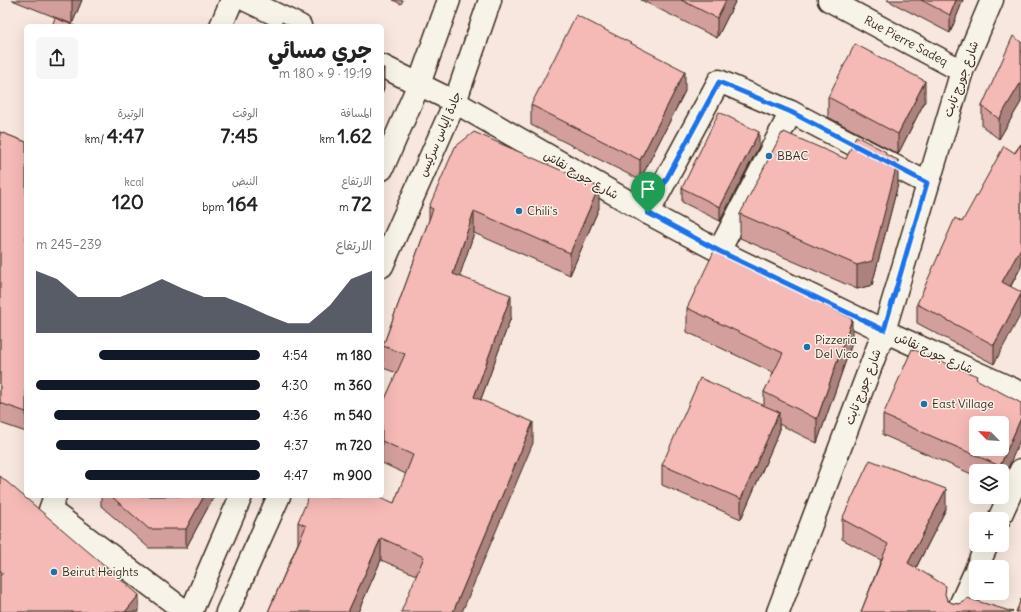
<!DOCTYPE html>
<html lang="ar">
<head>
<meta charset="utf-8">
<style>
  :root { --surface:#fff; --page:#f6f6f6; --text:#222; --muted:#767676; --accent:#111827 }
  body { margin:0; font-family:Delius,"Playpen Sans Arabic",sans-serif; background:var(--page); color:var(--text); direction:rtl; height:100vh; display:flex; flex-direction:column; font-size:15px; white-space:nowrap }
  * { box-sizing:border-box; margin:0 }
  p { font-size:13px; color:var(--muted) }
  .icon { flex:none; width:22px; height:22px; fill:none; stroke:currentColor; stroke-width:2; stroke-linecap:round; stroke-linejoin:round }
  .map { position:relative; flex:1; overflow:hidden; direction:ltr }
  .side { position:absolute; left:24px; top:24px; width:360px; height:474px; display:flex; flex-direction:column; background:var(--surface); border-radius:6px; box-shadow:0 4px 16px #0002; direction:rtl }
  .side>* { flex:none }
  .needle { width:26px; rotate:294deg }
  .controls { position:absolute; left:969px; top:416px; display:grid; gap:8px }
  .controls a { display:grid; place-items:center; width:40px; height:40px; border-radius:6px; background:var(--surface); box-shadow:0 4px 16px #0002; font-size:20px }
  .pin { position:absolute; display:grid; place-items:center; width:34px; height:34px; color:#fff; margin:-41px -17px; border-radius:50% 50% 50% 0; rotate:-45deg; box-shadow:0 0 4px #0007 }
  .pin .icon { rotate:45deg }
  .round { display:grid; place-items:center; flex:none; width:42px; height:42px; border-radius:6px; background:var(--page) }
  .overview { display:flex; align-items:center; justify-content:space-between; height:68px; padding:0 12px }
  h1 { font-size:22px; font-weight:700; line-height:30px }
  .stats { display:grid; grid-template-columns:repeat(3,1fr); gap:6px; height:68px; padding:4px 12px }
  .stats div { display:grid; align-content:center }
  .stats b { font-size:20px; font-weight:700 }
  .stats small { font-size:11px; font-weight:400 }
  .stats p { font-size:11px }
  .chart { height:112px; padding:8px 12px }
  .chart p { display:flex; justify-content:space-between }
  .chart svg { width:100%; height:72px; margin-top:4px; fill:var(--accent); opacity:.7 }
  ul { padding:0 12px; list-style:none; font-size:13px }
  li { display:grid; grid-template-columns:64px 48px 1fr; align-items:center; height:30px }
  li i { height:10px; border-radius:5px; background:var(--accent) }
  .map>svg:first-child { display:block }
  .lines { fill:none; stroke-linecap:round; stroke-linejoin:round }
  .street-casing { stroke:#3b2a1e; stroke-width:25 }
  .secondary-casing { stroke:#3b2a1e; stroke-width:25 }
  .street { stroke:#f7f3e8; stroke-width:22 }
  .secondary { stroke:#f7f3e8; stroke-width:22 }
  .wall { fill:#d39f9d; stroke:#3b2a1e }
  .shaded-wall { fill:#ac827f; stroke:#3b2a1e }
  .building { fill:#f5b9b6; stroke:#3b2a1e; fill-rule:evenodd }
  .route-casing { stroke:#fff; stroke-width:8 }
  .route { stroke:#1a73e8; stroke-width:5 }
  .poi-dot { fill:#1f6fb2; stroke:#f7f3e8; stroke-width:1.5 }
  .labels { text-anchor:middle; stroke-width:3; stroke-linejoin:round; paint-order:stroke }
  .street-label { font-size:12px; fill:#3b2a1e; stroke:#f7f3e8 }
  .poi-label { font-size:12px; fill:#3b2a1e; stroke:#f7f3e8; text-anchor:start }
</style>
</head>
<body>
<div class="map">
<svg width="1021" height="612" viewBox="0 0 1021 612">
  <rect width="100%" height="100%" fill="#f7e7de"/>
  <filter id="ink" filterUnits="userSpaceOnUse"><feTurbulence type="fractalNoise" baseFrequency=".025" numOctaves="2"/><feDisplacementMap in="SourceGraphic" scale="8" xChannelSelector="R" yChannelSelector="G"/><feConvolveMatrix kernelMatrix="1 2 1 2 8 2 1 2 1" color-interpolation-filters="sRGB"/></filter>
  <g filter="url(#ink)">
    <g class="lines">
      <g class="street-casing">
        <g id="street">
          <path d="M246 0 300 26"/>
          <path d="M829 0 962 71"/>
          <path d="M221 26 232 0"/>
          <path d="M382 66 455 102 648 213 719 251 884 331 1021 393"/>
          <path d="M648 213 719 81 791 112 927 183"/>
          <path d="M719 251 791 112"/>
          <path d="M55 496 50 510 186 612"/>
          <path d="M999 519 1021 470"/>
          <path d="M977 567 987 545"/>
          <path d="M778 612 884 331 962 71 992 0"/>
          <path d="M957 612 976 570"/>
        </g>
      </g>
      <g class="secondary-casing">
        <g id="secondary">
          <path d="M382 169 419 84 449 0"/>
          <path d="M382 266 455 102 490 0"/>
          <path d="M191 612 241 496"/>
          <path d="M227 612 279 496"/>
        </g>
      </g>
      <use href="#street" class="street"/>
      <use href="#secondary" class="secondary"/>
    </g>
    <g class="wall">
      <path d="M12 0H82L72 24Z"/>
      <path d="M393 0H403L401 4Z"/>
      <path d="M641 0H736L717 38Z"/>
      <path d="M887 0H963L950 33Z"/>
      <path d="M1021 42V102L999 139 982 126V106Z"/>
      <path d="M685 91 640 180 531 125V105Z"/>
      <path d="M828 97 925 101 898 154 828 117Z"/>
      <path d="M0 132 26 142V432L0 423Z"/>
      <path d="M1021 144V267L1011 286 994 364 917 323V304L962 222Z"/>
      <path d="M759 146 720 221 682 202V188Z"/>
      <path d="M886 155 898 184 872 285 857 289 740 238V214Z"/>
      <path d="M429 207 599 208 570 275 474 233 459 276 511 317 481 399 533 443 416 575 381 560 358 612H268L298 543V522L394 503 406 474 382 463V406L397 373 383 368V346L429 220Z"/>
      <path d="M687 308 852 343 817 443 779 424V432L741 519 662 485V465L764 405V392L774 373 687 332Z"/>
      <path d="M977 380 1002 471H976V476L883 435V415Z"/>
      <path d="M0 476 139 612H0Z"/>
      <path d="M101 496H214L186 548H149L101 506Z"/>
      <path d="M946 509 916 568 946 597 947 600 952 603 1013 612H861L881 560 842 539V519Z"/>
    </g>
    <g class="shaded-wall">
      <path d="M72 0H82L72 24Z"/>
      <path d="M726 0H736L717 38V18Z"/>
      <path d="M956 0H963L950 33V15Z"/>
      <path d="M384 68V88L382 94V74Z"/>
      <path d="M685 71V91L640 180V160Z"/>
      <path d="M925 81V101L898 154V134Z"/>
      <path d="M1021 82V102L999 139V119Z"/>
      <path d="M759 132V146L720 221V207Z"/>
      <path d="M898 160V184L872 285 857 289V265Z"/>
      <path d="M599 187V208L570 275V253Z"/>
      <path d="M474 211V233L453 296V274Z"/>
      <path d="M1021 248V267L1002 301V282Z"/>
      <path d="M1021 294V314L994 364V345Z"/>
      <path d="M511 295V317L474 418V397Z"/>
      <path d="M852 319V343L817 443V419Z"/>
      <path d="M779 412V432L741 519V499Z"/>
      <path d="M1021 418V438L1002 482V471H1000V466Z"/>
      <path d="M533 422V443L462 612H453Z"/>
      <path d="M946 489V509L908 583V563Z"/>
      <path d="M204 496H214L186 548V529Z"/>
      <path d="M381 538V560L358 612H348Z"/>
      <path d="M139 595V612H125Z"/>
    </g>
    <g class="building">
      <path d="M681 0H726L717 18Z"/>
      <path d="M921 0H956L950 15Z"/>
      <path d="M576 15 685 71 640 160 531 105Z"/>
      <path d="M55 18 75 26H52Z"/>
      <path d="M282 22 291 26H280Z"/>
      <path d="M1013 36 1021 42V82L999 119 982 106Z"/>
      <path d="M855 44 925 81 898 134 828 97Z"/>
      <path d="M382 67 384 68 382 74Z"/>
      <path d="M719 112 759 132 720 207 682 188Z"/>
      <path d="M0 132 26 142V412L0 403Z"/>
      <path d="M474 132 599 187 570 253 474 211 453 274 511 295 474 397 533 422 453 612H401L424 557 381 538 348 612H268L306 526 298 522 309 496H378L394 503 413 455 382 441V406L405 354 383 346 433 209 429 207 455 147Z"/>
      <path d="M784 132 846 159 856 136 886 152 885 154 898 160 872 261 857 265 740 214 782 133 783 134Z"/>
      <path d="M1021 144V248L1002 282 1021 292V294L994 345 917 304 955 218 962 222 1004 146 1015 153Z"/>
      <path d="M716 247 852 319 817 419 764 392 783 353 687 308Z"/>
      <path d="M912 349 977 376 976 379 1021 403V418L1000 466 883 415ZM976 423H1002V449H976Z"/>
      <path d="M700 378 779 412 741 499 662 465Z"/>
      <path d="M870 460 946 489 908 563 946 586 945 594 947 600 952 603 959 604 964 602 967 598 1013 612H861L888 544 842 519Z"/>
      <path d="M0 476 139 595 125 612H0V576L3 573 0 570Z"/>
      <path d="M111 496H204L186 529H149Z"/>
      <path d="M1021 599V612H1016Z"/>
    </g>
  </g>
  <g class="lines" filter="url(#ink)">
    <g class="route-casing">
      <path id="route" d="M719 82 791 112 927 183 884 330 719 251 648 213Z"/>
    </g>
    <use href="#route" class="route"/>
  </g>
  <g class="poi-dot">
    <circle cx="769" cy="156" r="4"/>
    <circle cx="519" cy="211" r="4"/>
    <circle cx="807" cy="347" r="4"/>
    <circle cx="924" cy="404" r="4"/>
    <circle cx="54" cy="572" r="4"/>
  </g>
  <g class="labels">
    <g class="street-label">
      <text transform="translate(906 41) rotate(28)" y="4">Rue Pierre Sadeq</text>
      <text transform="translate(961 79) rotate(-70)" y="4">شارع جورج تابت</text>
      <text transform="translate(440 134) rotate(-67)" y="4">جادة إلياس سركيس</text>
      <text transform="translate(581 175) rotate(30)" y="4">شارع جورج نقاش</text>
      <text transform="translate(934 353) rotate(24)" y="4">شارع جورج نقاش</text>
      <text transform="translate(863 387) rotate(-69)" y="4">شارع جورج تابت</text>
    </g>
    <g class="poi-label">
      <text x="777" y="160">BBAC</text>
      <text x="527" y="215">Chili's</text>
      <text x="815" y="344">Pizzeria<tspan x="815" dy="14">Del Vico</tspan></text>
      <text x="932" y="408">East Village</text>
      <text x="62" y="576">Beirut Heights</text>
    </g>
  </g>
</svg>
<div class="controls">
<a><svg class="needle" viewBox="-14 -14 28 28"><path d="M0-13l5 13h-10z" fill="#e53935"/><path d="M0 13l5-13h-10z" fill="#767676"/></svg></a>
<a><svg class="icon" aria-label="layers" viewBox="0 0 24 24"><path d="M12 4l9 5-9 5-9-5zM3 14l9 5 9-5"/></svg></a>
<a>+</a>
<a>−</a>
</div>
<div class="pin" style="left:648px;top:213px;background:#1e9e55"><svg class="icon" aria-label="arrive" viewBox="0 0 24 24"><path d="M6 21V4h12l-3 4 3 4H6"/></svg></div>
<section class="side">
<div class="overview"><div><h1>جري مسائي</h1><p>19:19 · 9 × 180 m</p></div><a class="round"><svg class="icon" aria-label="share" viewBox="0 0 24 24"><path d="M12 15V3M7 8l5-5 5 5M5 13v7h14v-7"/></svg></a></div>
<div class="stats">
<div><p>المسافة</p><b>1.62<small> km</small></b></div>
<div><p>الوقت</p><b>7:45</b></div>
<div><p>الوتيرة</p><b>4:47<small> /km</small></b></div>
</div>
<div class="stats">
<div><p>الارتفاع</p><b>72<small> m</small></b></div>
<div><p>النبض</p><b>164<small> bpm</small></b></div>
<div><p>kcal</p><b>120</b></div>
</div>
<div class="chart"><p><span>الارتفاع</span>239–245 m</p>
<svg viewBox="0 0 160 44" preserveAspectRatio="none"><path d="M0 44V6L10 11L20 22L30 22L40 22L50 17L60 11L70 17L80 22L90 22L100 27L110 33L120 38L130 38L140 27L150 11L160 6V44z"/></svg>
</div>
<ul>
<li><b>180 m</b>4:54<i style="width:72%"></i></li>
<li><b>360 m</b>4:30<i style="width:100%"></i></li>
<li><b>540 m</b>4:36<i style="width:92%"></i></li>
<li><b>720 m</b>4:37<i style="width:91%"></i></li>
<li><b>900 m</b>4:47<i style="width:78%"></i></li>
</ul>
</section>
</div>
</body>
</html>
